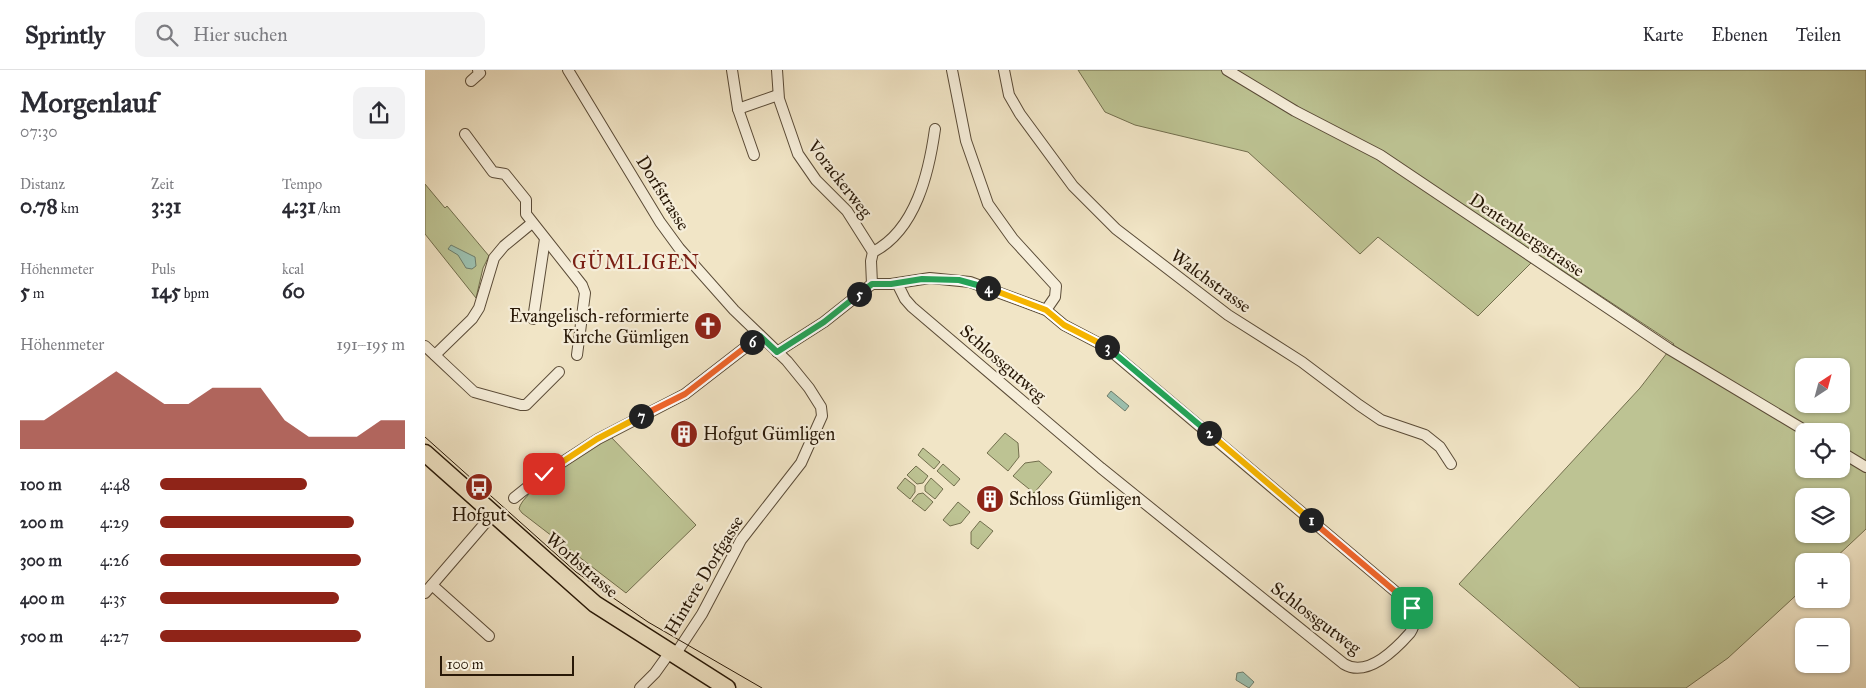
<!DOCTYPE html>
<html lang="de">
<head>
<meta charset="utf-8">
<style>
  :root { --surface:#fff; --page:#f2f2f3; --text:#2b2b33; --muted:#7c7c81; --line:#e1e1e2; --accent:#8f2418 }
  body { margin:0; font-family:"IM FELL Great Primer",serif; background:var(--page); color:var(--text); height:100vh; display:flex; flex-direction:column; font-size:19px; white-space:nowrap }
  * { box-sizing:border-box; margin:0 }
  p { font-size:16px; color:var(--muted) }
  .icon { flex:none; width:28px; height:28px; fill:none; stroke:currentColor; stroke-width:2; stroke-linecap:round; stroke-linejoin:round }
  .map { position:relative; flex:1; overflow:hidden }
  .drawer { display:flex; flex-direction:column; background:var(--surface); width:425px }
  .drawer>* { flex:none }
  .needle { width:32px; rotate:36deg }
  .controls { position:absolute; left:1370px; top:288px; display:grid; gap:10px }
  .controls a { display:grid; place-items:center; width:55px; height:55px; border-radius:10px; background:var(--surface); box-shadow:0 1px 4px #0004; font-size:25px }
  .scale { position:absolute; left:15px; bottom:12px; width:134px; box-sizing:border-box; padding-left:5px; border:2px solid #281807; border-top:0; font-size:14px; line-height:18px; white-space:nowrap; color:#281807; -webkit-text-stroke:4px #f6eeda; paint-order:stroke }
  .pin { position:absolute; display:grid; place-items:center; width:42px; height:42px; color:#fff; margin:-21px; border-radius:10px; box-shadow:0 2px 8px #0006 }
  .km { position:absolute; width:25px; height:25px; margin:-12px; border-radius:50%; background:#222; color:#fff; font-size:14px; line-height:25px; text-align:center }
  .round { display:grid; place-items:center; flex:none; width:52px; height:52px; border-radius:10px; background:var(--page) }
  .summary { display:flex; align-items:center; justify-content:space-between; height:85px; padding:0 20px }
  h1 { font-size:28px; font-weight:700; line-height:38px }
  .metrics { display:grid; grid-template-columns:repeat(3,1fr); gap:8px; height:85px; padding:5px 20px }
  .metrics div { display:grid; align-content:center }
  .metrics b { font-size:21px; font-weight:700 }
  .metrics small { font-size:14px; font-weight:400 }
  .metrics p { font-size:14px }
  .chart { height:140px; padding:10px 20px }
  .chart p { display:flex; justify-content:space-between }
  .chart svg { width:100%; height:90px; margin-top:5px; fill:var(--accent); opacity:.7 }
  ul { padding:0 20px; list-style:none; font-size:16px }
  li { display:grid; grid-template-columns:80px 60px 1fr; align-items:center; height:38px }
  li i { height:12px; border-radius:6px; background:var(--accent) }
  header { display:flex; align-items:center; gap:30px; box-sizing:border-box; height:70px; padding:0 25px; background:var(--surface); border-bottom:1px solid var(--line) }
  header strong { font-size:24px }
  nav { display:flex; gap:28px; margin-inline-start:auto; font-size:18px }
  .search { width:350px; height:45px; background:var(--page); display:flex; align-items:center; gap:12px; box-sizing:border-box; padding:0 18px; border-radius:10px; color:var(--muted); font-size:19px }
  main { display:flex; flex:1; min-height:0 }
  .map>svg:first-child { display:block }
  .green { fill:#bdc393; stroke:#726e4d; fill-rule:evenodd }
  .water { fill:#9cc0af; stroke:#6e7d6c }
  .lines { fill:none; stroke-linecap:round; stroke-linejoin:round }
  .minor-casing { stroke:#5a4b37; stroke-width:12 }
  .primary-casing { stroke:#281807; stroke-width:19 }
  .minor { stroke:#f6eeda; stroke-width:10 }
  .primary { stroke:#f1e5c6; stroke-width:16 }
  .tram { stroke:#281807; stroke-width:1 }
  .split-1-casing { stroke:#fff; stroke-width:10 }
  .split-2-casing { stroke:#fff; stroke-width:10 }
  .split-3-casing { stroke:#fff; stroke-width:10 }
  .split-4-casing { stroke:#fff; stroke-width:10 }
  .split-5-casing { stroke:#fff; stroke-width:10 }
  .split-6-casing { stroke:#fff; stroke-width:10 }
  .split-7-casing { stroke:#fff; stroke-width:10 }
  .split-8-casing { stroke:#fff; stroke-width:10 }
  .split-1 { stroke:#f0652b; stroke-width:6 }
  .split-2 { stroke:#f5b400; stroke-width:6 }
  .split-3 { stroke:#22a559; stroke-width:6 }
  .split-4 { stroke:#f5b400; stroke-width:6 }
  .split-5 { stroke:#22a559; stroke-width:6 }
  .split-6 { stroke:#22a559; stroke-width:6 }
  .split-7 { stroke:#f0652b; stroke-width:6 }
  .split-8 { stroke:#f5b400; stroke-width:6 }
  .labels { text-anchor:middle; stroke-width:4.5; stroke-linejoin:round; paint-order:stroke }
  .street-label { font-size:18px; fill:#281807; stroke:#f6eeda }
  .poi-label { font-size:18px; fill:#281807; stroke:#f6eeda; text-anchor:start }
  .quarter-label { font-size:20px; letter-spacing:1px; fill:#7a1f14; stroke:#f6eeda }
</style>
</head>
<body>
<header>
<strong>Sprintly</strong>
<div class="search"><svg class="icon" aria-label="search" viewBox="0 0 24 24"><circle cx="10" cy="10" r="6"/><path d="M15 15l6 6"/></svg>Hier suchen</div>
<nav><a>Karte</a><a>Ebenen</a><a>Teilen</a></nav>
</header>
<main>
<section class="drawer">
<div class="summary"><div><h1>Morgenlauf</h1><p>07:30</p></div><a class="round"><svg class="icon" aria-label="share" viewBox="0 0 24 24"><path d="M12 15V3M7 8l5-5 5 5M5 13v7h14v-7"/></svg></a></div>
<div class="metrics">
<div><p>Distanz</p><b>0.78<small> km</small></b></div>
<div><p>Zeit</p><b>3:31</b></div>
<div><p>Tempo</p><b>4:31<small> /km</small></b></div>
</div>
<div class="metrics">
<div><p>Höhenmeter</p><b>5<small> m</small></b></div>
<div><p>Puls</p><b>145<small> bpm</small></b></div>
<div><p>kcal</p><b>60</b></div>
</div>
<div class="chart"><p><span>Höhenmeter</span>191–195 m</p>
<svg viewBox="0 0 160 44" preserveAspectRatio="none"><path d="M0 44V30L10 30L20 22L30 14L40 6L50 14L60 22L70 22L80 14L90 14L100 14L110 30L120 38L130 38L140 38L150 30L160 30V44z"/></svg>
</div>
<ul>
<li><b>100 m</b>4:48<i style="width:60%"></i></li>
<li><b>200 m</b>4:29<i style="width:79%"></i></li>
<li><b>300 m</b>4:26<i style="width:82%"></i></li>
<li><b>400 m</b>4:35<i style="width:73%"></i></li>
<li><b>500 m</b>4:27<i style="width:82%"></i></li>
</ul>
</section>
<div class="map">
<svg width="1441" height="618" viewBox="0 0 1441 618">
  <rect width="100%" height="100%" fill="#f1e5c6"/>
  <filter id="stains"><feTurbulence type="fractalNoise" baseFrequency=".004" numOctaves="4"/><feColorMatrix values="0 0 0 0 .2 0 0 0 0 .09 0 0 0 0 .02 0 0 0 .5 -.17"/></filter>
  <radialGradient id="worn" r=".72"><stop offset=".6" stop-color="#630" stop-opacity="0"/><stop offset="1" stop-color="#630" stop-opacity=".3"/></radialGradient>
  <g class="green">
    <path d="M653 0H1441V459L1407 491H1379V518L1303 588 1261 618H1155L1034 514 1215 318 1249 274 1114 185 1053 246 953 167 935 184 823 82 710 55 680 42ZM1379 296H1416V334H1379ZM1379 361H1416V399H1379ZM1379 426H1416V464H1379Z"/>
    <path d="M0 114 20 138 22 136 64 186 58 198 51 228 0 164Z"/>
    <path d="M580 363 593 373 594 387 583 401 562 383Z"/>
    <path d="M185 366 271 455 201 523 97 443 94 439C97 420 167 378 185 366Z"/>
    <path d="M498 378 515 392 509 399 493 385Z"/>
    <path d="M614 391 627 402 609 423 588 406 600 393Z"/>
    <path d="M518 394 535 409 529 416 512 401Z"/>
    <path d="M491 396 503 406 498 413 492 414 482 405Z"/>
    <path d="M480 408 490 416V422L485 429 472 418Z"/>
    <path d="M506 408 518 419 510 429 500 421V416Z"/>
    <path d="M498 423 508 432 500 441 487 431 493 424Z"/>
    <path d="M533 432 545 442 536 453 525 456 518 450Z"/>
    <path d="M555 451 568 461 553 479 546 474V462Z"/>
  </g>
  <g class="water">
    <path d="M26 175 50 187 51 196 47 199 41 198 33 185 23 179Z"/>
    <path d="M686 321 704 336 700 341 682 326Z"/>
    <path d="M818 602 829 612 824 618 811 610 812 603Z"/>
  </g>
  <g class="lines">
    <g class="minor-casing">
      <g id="minor">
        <path d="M143 0 235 152 254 178 309 240 362 291 384 318 396 337 397 346 376 393 316 470 277 544 250 585"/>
        <path d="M307 0 313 39 353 25"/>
        <path d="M352 0 354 29 373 84 391 110 422 141 448 182"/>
        <path d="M527 0 541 71 563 134 588 169 631 216 630 227 621 240"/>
        <path d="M579 0 584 25 595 44 648 116 691 159 803 245 877 292 934 335 956 350 1000 365 1015 377 1026 394"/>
        <path d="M802 0 870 41 955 85 1244 279 1381 361"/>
        <path d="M46 11 55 3 53 0"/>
        <path d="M313 39 329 85"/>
        <path d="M40 64 68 102 80 104 101 130V144L157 215 160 223 152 285"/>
        <path d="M447 214H466L505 208 545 212 621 240 639 255 681 277 978 528C989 539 994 549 985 563 970 580 942 608 919 594L676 398 487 237 480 229 472 213"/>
        <path d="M447 214 446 191 448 182C491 160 504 102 510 59"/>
        <path d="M108 249 120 169"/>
        <path d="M0 276 49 322 96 335H101L134 302"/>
        <path d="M352 282 399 252 447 214"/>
        <path d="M10 285 47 249 54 238 69 188 79 176 107 153"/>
        <path d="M1416 382 1441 397"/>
        <path d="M89 428 119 404 173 369 260 324 335 266"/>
        <path d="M7 515 64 566"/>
        <path d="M0 523 68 444"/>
        <path d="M215 618 230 603 245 582"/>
      </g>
    </g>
    <g class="primary-casing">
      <path id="primary" d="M0 383 170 534 302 618"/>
    </g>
    <use href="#minor" class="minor"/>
    <use href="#primary" class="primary"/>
    <path class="tram" d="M0 367 151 502 223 552 337 618"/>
  </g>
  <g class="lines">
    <g class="split-1-casing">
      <path id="split-1" d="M886 450 978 528 987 538"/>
    </g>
    <g class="split-2-casing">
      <path id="split-2" d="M784 363 886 450"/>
    </g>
    <g class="split-3-casing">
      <path id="split-3" d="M682 277 784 363"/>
    </g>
    <g class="split-4-casing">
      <path id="split-4" d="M563 218 621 240 639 255 682 277"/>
    </g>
    <g class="split-5-casing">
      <path id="split-5" d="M434 224 447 214H466L497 209 534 210 563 218"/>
    </g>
    <g class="split-6-casing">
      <path id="split-6" d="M327 272 335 266 352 282 399 252 434 224"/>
    </g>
    <g class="split-7-casing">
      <path id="split-7" d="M216 346 260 324 327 272"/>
    </g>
    <g class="split-8-casing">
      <path id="split-8" d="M119 404 172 369 216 346"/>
    </g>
    <use href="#split-1" class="split-1"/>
    <use href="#split-2" class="split-2"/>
    <use href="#split-3" class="split-3"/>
    <use href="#split-4" class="split-4"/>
    <use href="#split-5" class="split-5"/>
    <use href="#split-6" class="split-6"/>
    <use href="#split-7" class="split-7"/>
    <use href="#split-8" class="split-8"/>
  </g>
  <defs>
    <g id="church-disc" transform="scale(1.4375)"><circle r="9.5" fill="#8f2418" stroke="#f6eeda"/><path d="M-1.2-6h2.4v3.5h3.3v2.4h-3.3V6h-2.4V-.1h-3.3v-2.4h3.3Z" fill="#fff"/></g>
    <g id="building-disc" transform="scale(1.4375)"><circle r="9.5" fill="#8f2418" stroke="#f6eeda"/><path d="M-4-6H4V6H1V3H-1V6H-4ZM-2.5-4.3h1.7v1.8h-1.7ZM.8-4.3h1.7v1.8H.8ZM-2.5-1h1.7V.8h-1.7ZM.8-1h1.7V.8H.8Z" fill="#fff"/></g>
    <g id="bus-disc" transform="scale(1.4375)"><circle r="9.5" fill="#8f2418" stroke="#f6eeda"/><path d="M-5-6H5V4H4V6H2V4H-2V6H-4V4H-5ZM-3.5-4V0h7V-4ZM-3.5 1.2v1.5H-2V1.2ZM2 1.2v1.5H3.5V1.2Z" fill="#fff"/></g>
  </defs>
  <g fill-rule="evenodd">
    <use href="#church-disc" x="283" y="256"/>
    <use href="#building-disc" x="259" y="364"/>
    <use href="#bus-disc" x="54" y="417"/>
    <use href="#building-disc" x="565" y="429"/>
  </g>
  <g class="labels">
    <g class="street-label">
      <text transform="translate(415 109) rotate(52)" y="6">Vorackerweg</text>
      <text transform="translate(238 123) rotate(58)" y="6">Dorfstrasse</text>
      <text transform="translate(1102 165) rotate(34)" y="6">Dentenbergstrasse</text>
      <text transform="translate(786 211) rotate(36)" y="6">Walchstrasse</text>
      <text transform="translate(578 293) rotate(41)" y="6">Schlossgutweg</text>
      <text transform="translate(157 495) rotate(41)" y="6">Worbstrasse</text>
      <text transform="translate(279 505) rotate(-59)" y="6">Hintere Dorfgasse</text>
      <text transform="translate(891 548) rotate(37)" y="6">Schlossgutweg</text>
    </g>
    <g class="poi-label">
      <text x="264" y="252" text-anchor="end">Evangelisch-reformierte<tspan x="264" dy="21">Kirche Gümligen</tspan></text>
      <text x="278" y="370">Hofgut Gümligen</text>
      <text x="584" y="435">Schloss Gümligen</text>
      <text x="54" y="451" text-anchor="middle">Hofgut</text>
    </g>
    <g class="quarter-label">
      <text x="211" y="199">GÜMLIGEN</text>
    </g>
  </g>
  <rect width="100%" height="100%" filter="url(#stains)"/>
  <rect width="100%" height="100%" fill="url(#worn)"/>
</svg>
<div class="controls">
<a><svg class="needle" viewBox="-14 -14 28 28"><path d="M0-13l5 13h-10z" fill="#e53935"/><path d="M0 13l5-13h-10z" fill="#7c7c81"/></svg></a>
<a><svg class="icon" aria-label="locate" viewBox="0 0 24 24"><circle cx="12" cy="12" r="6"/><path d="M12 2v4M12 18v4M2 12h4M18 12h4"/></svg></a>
<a><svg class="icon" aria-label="layers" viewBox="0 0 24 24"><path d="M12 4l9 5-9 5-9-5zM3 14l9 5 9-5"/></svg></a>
<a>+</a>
<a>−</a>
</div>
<div class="scale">100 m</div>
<div class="pin" style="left:987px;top:538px;background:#1e9e55"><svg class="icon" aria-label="arrive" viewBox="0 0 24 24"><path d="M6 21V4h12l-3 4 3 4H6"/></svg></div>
<div class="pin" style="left:119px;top:404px;background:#d93025"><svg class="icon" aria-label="check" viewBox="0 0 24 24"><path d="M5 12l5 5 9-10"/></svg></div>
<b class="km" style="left:886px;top:450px">1</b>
<b class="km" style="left:784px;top:363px">2</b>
<b class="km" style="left:682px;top:277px">3</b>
<b class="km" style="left:563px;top:218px">4</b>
<b class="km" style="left:434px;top:224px">5</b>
<b class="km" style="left:327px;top:272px">6</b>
<b class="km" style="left:216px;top:346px">7</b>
</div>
</main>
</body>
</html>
